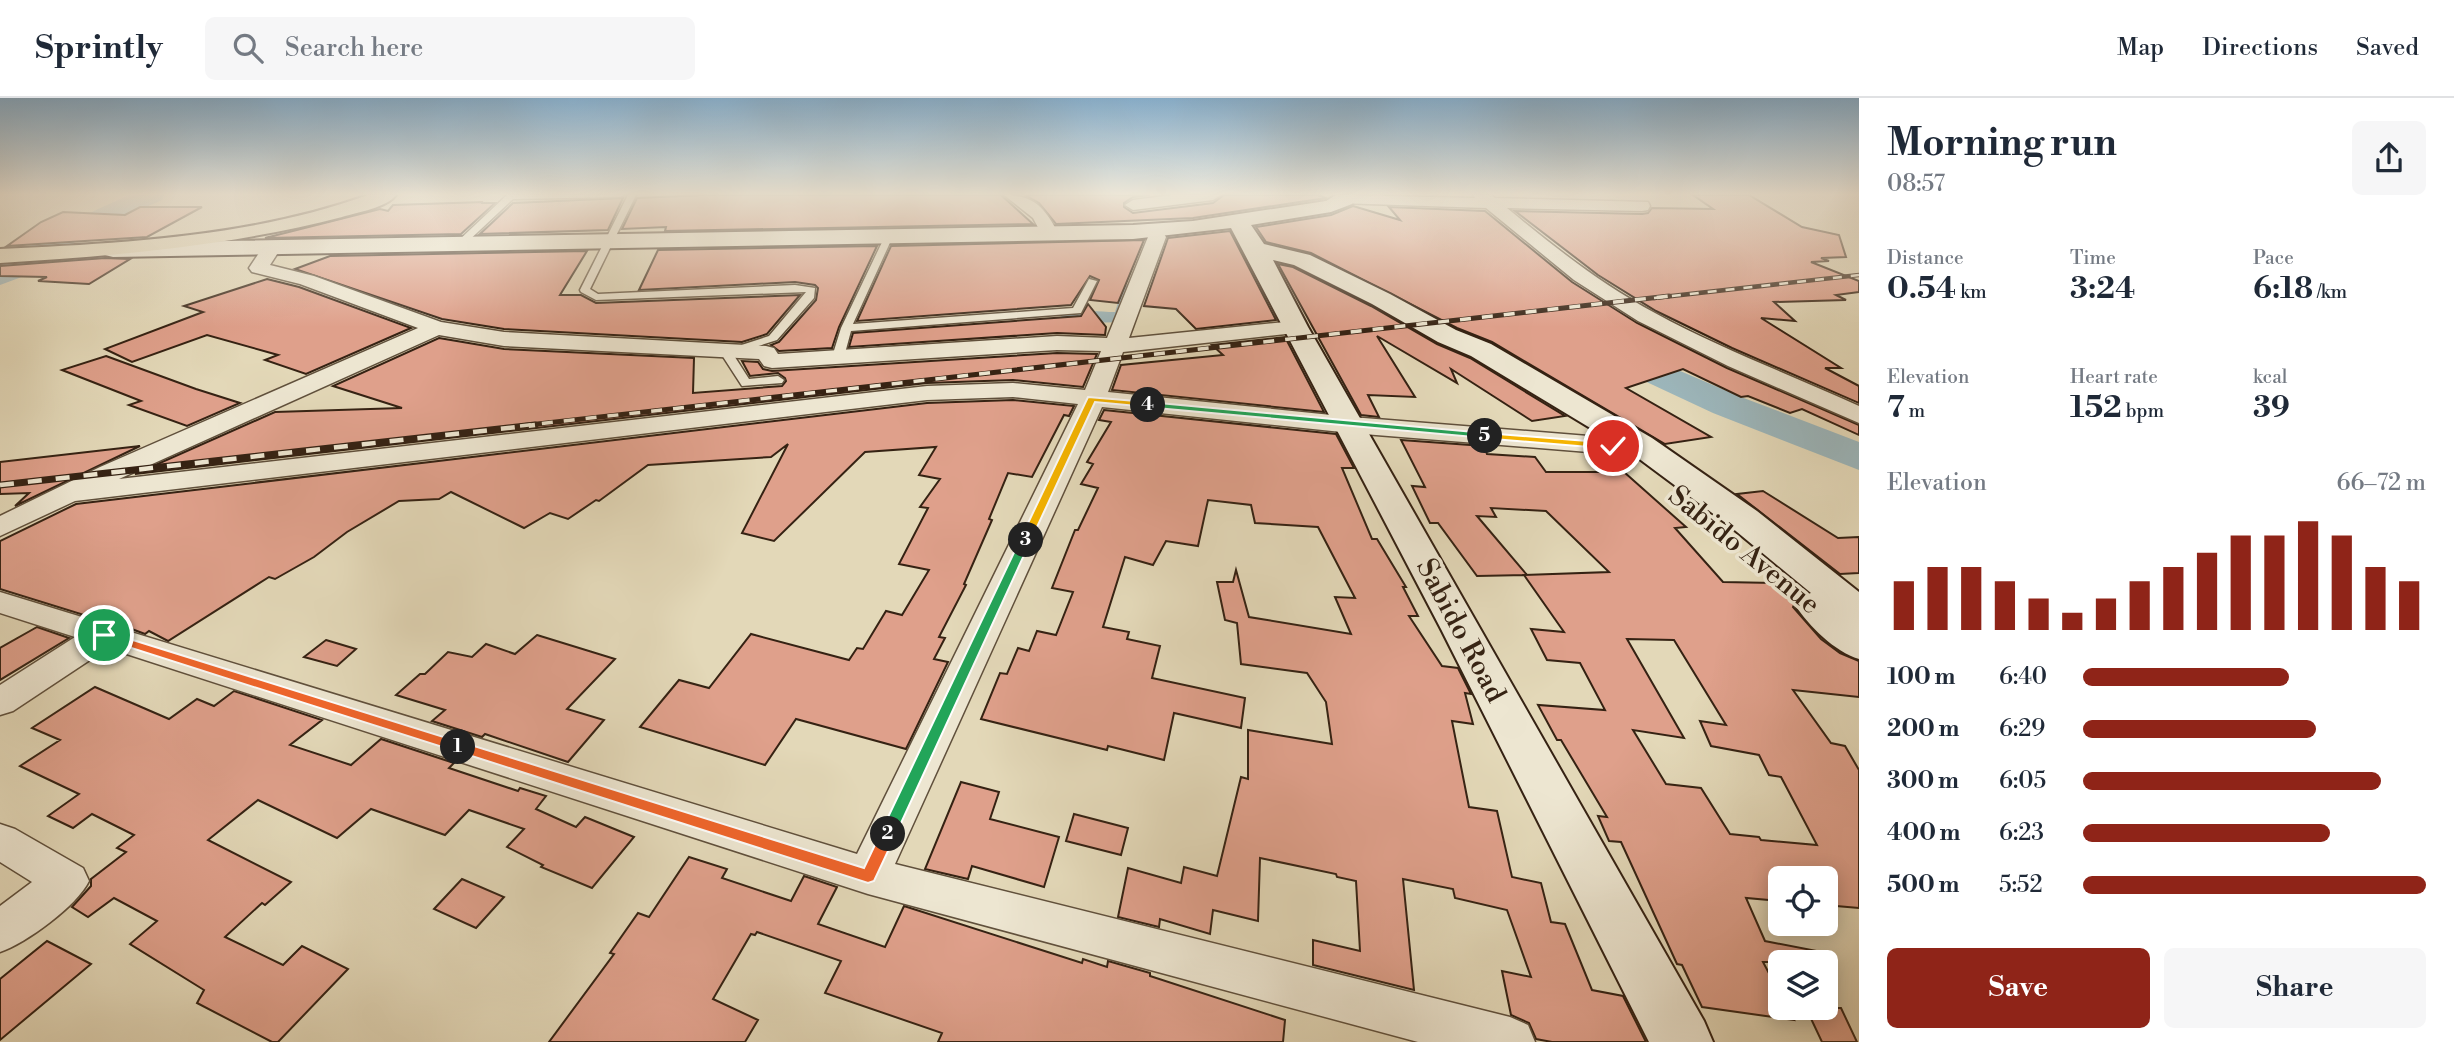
<!DOCTYPE html>
<html lang="en">
<head>
<meta charset="utf-8">
<style>
  :root { --surface:#fff; --page:#f6f6f7; --text:#1f2937; --muted:#747a83; --line:#e0e1e3; --accent:#8f2418 }
  body { margin:0; font-family:"Libre Bodoni",serif; background:var(--page); color:var(--text); height:100vh; display:flex; flex-direction:column; font-size:26px; white-space:nowrap }
  * { box-sizing:border-box; margin:0 }
  p { font-size:23px; color:var(--muted) }
  .icon { flex:none; width:38px; height:38px; fill:none; stroke:currentColor; stroke-width:2; stroke-linecap:round; stroke-linejoin:round }
  .map { position:relative; flex:1; overflow:hidden }
  .panel { display:flex; flex-direction:column; background:var(--surface); width:595px }
  .panel>* { flex:none }
  .tools { position:absolute; left:1768px; top:768px; display:grid; gap:14px }
  .tools a { display:grid; place-items:center; width:70px; height:70px; border-radius:10px; background:var(--surface); box-shadow:0 4px 18px #0003; font-size:35px }
  .pin { position:absolute; display:grid; place-items:center; width:60px; height:60px; color:#fff; margin:-30px; border:4px solid #fff; border-radius:50%; box-shadow:0 2px 7px #0007 }
  .km { position:absolute; width:35px; height:35px; margin:-18px; border-radius:50%; background:#222; color:#fff; font-size:19px; line-height:35px; text-align:center }
  .round { display:grid; place-items:center; flex:none; width:74px; height:74px; border-radius:10px; background:var(--page) }
  .overview { display:flex; align-items:center; justify-content:space-between; height:119px; padding:0 28px }
  h1 { font-size:38px; font-weight:800; line-height:52px }
  .figures { display:grid; grid-template-columns:repeat(3,1fr); gap:10px; height:119px; padding:7px 28px }
  .figures div { display:grid; align-content:center }
  .figures b { font-size:30px; font-weight:800 }
  .figures small { font-size:19px; font-weight:400 }
  .figures p { font-size:19px }
  .chart { height:196px; padding:14px 28px }
  .chart p { display:flex; justify-content:space-between }
  .chart svg { width:100%; height:126px; margin-top:7px; stroke:var(--accent); stroke-width:6 }
  .action { display:flex; gap:14px; margin-top:auto; padding:14px 28px }
  .action a { flex:1; height:80px; border-radius:10px; background:var(--accent); color:#fff; font-size:28px; font-weight:800; line-height:80px; text-align:center }
  .action a+a { background:var(--page); color:var(--text) }
  ul { padding:0 28px; list-style:none; font-size:23px }
  li { display:grid; grid-template-columns:112px 84px 1fr; align-items:center; height:52px }
  li i { height:18px; border-radius:9px; background:var(--accent) }
  header { display:flex; align-items:center; gap:42px; box-sizing:border-box; height:98px; padding:0 35px; background:var(--surface); border-bottom:2px solid var(--line) }
  header strong { font-size:33px }
  nav { display:flex; gap:38px; margin-inline-start:auto; font-size:24px }
  .search { width:490px; height:63px; background:var(--page); display:flex; align-items:center; gap:18px; box-sizing:border-box; padding:0 24px; border-radius:10px; color:var(--muted); font-size:26px }
  main { display:flex; flex:1; min-height:0 }
  .map>svg:first-child { display:block }
  .lines { fill:none; stroke-linecap:round; stroke-linejoin:round }
  .canal { fill:#9cb6bb; fill-rule:evenodd }
  .river { fill:#9cb6bb; fill-rule:evenodd }
  .building { fill:#dfa08b; stroke:#352213; stroke-width:2; fill-rule:evenodd }
  .lane-casing { stroke:#60503c; stroke-width:3 }
  .street-casing { stroke:#60503c; stroke-width:3 }
  .secondary-casing { stroke:#352213; stroke-width:4 }
  .highway-casing { stroke:#352213; stroke-width:4 }
  .lane { fill:#ede6d1; fill-rule:evenodd }
  .street { fill:#ede6d1; fill-rule:evenodd }
  .secondary { fill:#ede6d1; fill-rule:evenodd }
  .highway { fill:#e3d8b8; fill-rule:evenodd }
  .rail-far2-casing { stroke:#352213; stroke-width:4.5 }
  .rail-far1-casing { stroke:#352213; stroke-width:5 }
  .rail-casing { stroke:#352213; stroke-width:7 }
  .rail-far2 { stroke:#ede6d1; stroke-width:2.5; stroke-dasharray:9; stroke-linecap:butt }
  .rail-far1 { stroke:#ede6d1; stroke-width:3.5; stroke-dasharray:11; stroke-linecap:butt }
  .rail { stroke:#ede6d1; stroke-width:4.5; stroke-dasharray:14; stroke-linecap:butt }
  .split-1 { fill:#f0652b; stroke:#fff; stroke-width:2 }
  .split-2 { fill:#f0652b; stroke:#fff; stroke-width:2 }
  .split-3 { fill:#22a559; stroke:#fff; stroke-width:2 }
  .split-4 { fill:#f5b400; stroke:#fff; stroke-width:2 }
  .split-5 { fill:#22a559; stroke:#fff; stroke-width:2 }
  .split-6 { fill:#f5b400; stroke:#fff; stroke-width:2 }
  .labels { text-anchor:middle; stroke-width:7; stroke-linejoin:round; paint-order:stroke }
  .street-label { font-size:28px; fill:#352213; stroke:#ede6d1 }
</style>
</head>
<body>
<header>
<strong>Sprintly</strong>
<div class="search"><svg class="icon" aria-label="search" viewBox="0 0 24 24"><circle cx="10" cy="10" r="6"/><path d="M15 15l6 6"/></svg>Search here</div>
<nav><a>Map</a><a>Directions</a><a>Saved</a></nav>
</header>
<main>
<div class="map">
<svg width="1859" height="944" viewBox="0 0 1859 944">
  <rect width="100%" height="100%" fill="#e3d8b8"/>
  <filter id="stains"><feTurbulence type="fractalNoise" baseFrequency=".00286" numOctaves="4"/><feColorMatrix values="0 0 0 0 .2 0 0 0 0 .09 0 0 0 0 .02 0 0 0 .5 -.17"/></filter>
  <radialGradient id="worn" r=".72"><stop offset=".6" stop-color="#630" stop-opacity="0"/><stop offset="1" stop-color="#630" stop-opacity=".3"/></radialGradient>
  <g class="lines">
    <path class="canal" d="M1132 184 1141 189 1129 224 1080 225 1063 231 1053 225C1067 209 1095 214 1115 214L1123 189Z"/>
    <g class="river">
      <path d="M129 97H165L162 102 91 133 27 177 0 187V167L61 128Z"/>
      <path d="M1254 97H1287L1387 142 1391 148 1387 154 1377 157 1367 154 1257 102Z"/>
      <path d="M1603 240 1741 299 1859 344V372L1713 315 1591 258 1585 251 1591 244Z"/>
    </g>
  </g>
  <g class="building">
    <path d="M704 97H1001L1033 126 665 133 666 129 622 131 637 100Z"/>
    <path d="M1025 97H1150L1133 99 1124 105V109L1133 115 1213 105 1224 97H1318L1326 100 1193 120 1056 126 1039 105Z"/>
    <path d="M1693 97H1749L1802 129 1839 137 1846 159 1821 160 1829 163 1811 164 1859 183V194L1836 197 1846 202 1774 204 1795 223 1761 220 1841 270H1825L1859 288V305L1732 250 1656 213 1598 177 1515 113 1642 116 1648 115 1652 110 1713 111Z"/>
    <path d="M623 100 608 132 480 136 513 105Z"/>
    <path d="M483 104 481 105H495L461 136 265 140 380 111 388 113 393 107Z"/>
    <path d="M1353 108 1400 122 1389 109 1485 113 1572 184 1637 225 1727 270 1859 327V337L1802 311 1790 315 1748 298 1741 299 1683 271 1626 290 1711 339 1665 346 1492 244 1457 230 1311 155 1266 144 1256 129 1331 117Z"/>
    <path d="M140 109H202L147 139 7 148 41 124 63 114 125 117Z"/>
    <path d="M1230 133 1276 222 1196 231 1176 211 1144 208 1168 140Z"/>
    <path d="M1144 142 1118 205 1090 202 1099 182 1090 178 1071 207 857 223 891 148Z"/>
    <path d="M877 148 839 229 832 250 779 253 771 247 779 244 816 202 818 190 815 187 795 184 639 192 658 152Z"/>
    <path d="M587 153 560 197H581L596 205 800 197 767 236 742 244 504 231 442 221 295 171 330 158Z"/>
    <path d="M105 160 130 161 89 186 38 183 47 179 0 178V168Z"/>
    <path d="M1278 166 1293 169 1371 208 1437 246 1470 260 1565 318 1532 323 1451 271 1457 285 1377 238 1415 299 1368 297 1379 319 1361 317Z"/>
    <path d="M267 181 299 189 411 230 306 276 265 262 278 257 207 237 132 264 105 251 203 214 184 208Z"/>
    <path d="M1088 206 1106 229 1105 237 1057 235 849 249 853 235 1081 218Z"/>
    <path d="M1285 239 1324 314 1112 292 1121 267 1223 257 1212 247Z"/>
    <path d="M439 240 504 251 694 260 693 295 782 288 786 283 785 280 778 275 750 278 742 263 758 264 763 271 772 273 1057 255 1097 256 1083 289 1013 282 927 285 135 376 275 314 402 310 333 288Z"/>
    <path d="M106 258 196 291 240 305 187 328 129 307 141 303 62 272Z"/>
    <path d="M1013 302 1074 308 1069 318 1064 317 1032 379 1008 375 989 421 992 422 964 486 966 487 939 539 945 540 934 561 948 564 906 651 796 621 765 667 640 629 679 582 709 590 751 536 849 562 857 550 863 551 886 513 902 517 929 472 899 466 928 410 920 409 940 381 919 377 936 349 865 354 774 443 742 435 788 346 771 359 648 367 599 403 596 402 568 421 550 415 524 430 451 394 439 401 399 403 347 434 314 459 275 481 269 479 168 543 149 533 145 536 108 522H100L0 491V443L76 406 927 305Z"/>
    <path d="M1104 312 1336 336 1354 370H1342L1372 441H1377L1406 489H1403L1418 518H1409L1442 568 1458 570 1471 596 1465 595 1473 626 1452 623 1469 709 1497 713 1512 779 1541 785 1551 824 1565 826 1592 892 1623 898 1646 944H1552L1536 941 1529 925 1511 917 1502 873 1531 879 1507 812 1455 800 1453 791 1403 781 1414 892 1313 867V842L1360 853 1356 783 1337 779 1336 776 1260 760 1258 823 1213 812 1210 836 1160 821 1159 829 1118 819 1128 770 1181 785 1184 769 1217 778 1241 679 1248 681V632L1332 646 1326 604 1307 575 1241 566 1237 525 1225 522 1217 484H1233L1236 472 1249 519 1351 536 1335 499 1355 500 1318 429 1255 425 1251 407 1208 402 1198 448 1166 443 1153 467 1125 459 1103 529 1129 534 1127 541 1160 548 1152 580 1245 600 1241 630 1174 615 1164 662 1108 648 1107 652 981 621 1000 575 1007 576 1018 550 1029 553 1037 533 1056 537 1073 494 1052 490 1075 432H1078L1098 390 1081 386 1093 366 1087 364 1111 324 1099 322Z"/>
    <path d="M1401 342 1484 348 1487 356 1535 359 1546 374H1624L1686 429 1675 430 1723 484 1775 485 1797 500 1793 509 1821 541 1840 555 1859 563V599L1793 592 1831 645 1845 648 1859 672V810L1825 807V780H1780V803L1746 800 1765 843 1822 854 1821 864H1763L1780 896V910H1787L1794 922 1702 909 1682 867 1677 866 1621 744 1609 743 1598 718 1607 719 1561 642H1557L1538 607 1605 612 1580 565 1547 562 1531 531 1564 534 1524 477 1609 474 1546 413 1491 410 1496 419 1477 418 1527 477 1477 478 1438 425H1430L1412 388 1425 389ZM1627 541 1674 542 1726 627 1700 623 1711 648 1759 657 1769 677 1781 679 1817 747 1761 742 1759 739 1730 736 1701 690 1666 686 1633 632 1684 640Z"/>
    <path d="M140 348 15 408 29 395 0 396V364Z"/>
    <path d="M1763 393 1838 440 1859 439V475L1840 476 1737 396Z"/>
    <path d="M37 529 69 540 0 582V550Z"/>
    <path d="M537 537 615 561 567 611 604 622 568 664 485 636 482 639 432 623 445 612 396 597 420 576H425L448 554 472 559 486 546 515 556Z"/>
    <path d="M326 542 356 551 337 568 304 559Z"/>
    <path d="M95 589 169 621 197 601 214 608 234 593 322 622 290 647 351 667 381 641 454 665 449 670 518 693 520 690 546 698 536 711 576 729 585 719 634 739 592 790 541 769 543 767 507 749 524 731 469 712 445 737 371 711 337 740 258 702 208 742 291 784 265 807 262 805 225 839 283 867 302 848 348 871 278 944H272L197 905 204 892 130 846 157 823 114 800 88 819 72 809 91 788V781L126 754 117 750 134 737 92 716 73 730 48 718 79 696 20 668 60 642 32 630Z"/>
    <path d="M961 684 999 694 990 721 1059 739 1044 789 972 768 968 781 925 771Z"/>
    <path d="M1074 716 1128 730 1121 757 1066 743Z"/>
    <path d="M689 759 727 771 722 780 791 803 804 778 837 789 818 826 885 849 904 808 1082 865 1083 861 1107 869 1108 863 1150 875V878L1285 922 1283 944H938L942 935 825 895 841 863 757 834 755 837 751 836 713 901 758 922 745 944H549L614 856 610 855 638 815 649 819Z"/>
    <path d="M462 781 504 799 476 830 434 811Z"/>
    <path d="M47 843 91 866 0 942V881Z"/>
    <path d="M1806 910H1841L1857 944H1822Z"/>
  </g>
  <g class="lines">
    <g class="lane-casing">
      <g id="lane">
        <path d="M507 97H624L620 99 513 101 463 148H457V144Z"/>
        <path d="M628 97H636L590 191 598 196 795 187 815 190 814 200 777 242 733 256 749 281 778 278 784 282 782 285 742 288 720 254 769 238 806 194 596 202 581 194 580 192Z"/>
        <path d="M889 135 893 138 853 226 1073 210 1089 181 1097 183 1081 215 851 233 844 259 834 261 832 259 841 230 885 138Z"/>
      </g>
    </g>
    <g class="street-casing">
      <g id="street">
        <path d="M1004 97C1034 97 1045 110 1058 135L1055 139H1043L1033 120Z"/>
        <path d="M1172 97H1221L1213 102 1133 112 1125 107 1133 102Z"/>
        <path d="M1344 97 1475 100 1473 97H1491L1495 100 1648 104 1650 108 1648 112 1642 113 1507 110C1554 149 1601 186 1655 215 1721 251 1791 277 1859 308V325L1728 268 1638 223 1574 182 1486 110 1339 105 1337 102Z"/>
        <path d="M1153 128 1159 129 1166 139 1129 240 1295 223 1303 224 1306 229 1303 234 1295 235 1123 254 1108 294 1351 319 1613 340 1650 341 1654 347 1650 353 1613 356 1351 335 1102 309 895 766 1510 919 1528 927 1535 944H1418L868 796 108 550 13 613 0 617V587L75 539 0 515V494L857 756 1078 306 1013 299 927 302 75 403 0 438V418L100 369 418 230 300 186 252 174 249 170 265 146H279L281 150 270 167 314 178 441 224 504 234 766 248 774 250 778 256 1057 238 1107 240 1148 139 1144 133ZM439 237 504 248 759 261 764 268 772 270 1057 252 1101 253 1085 292 1013 285 927 288 119 381Z"/>
        <path d="M0 726 15 731 83 770 89 783C77 808 26 845 0 854V808L32 784 0 764Z"/>
      </g>
    </g>
    <g class="secondary-casing">
      <path id="secondary" d="M1336 97H1356L1352 106 1331 114 1251 127 1264 146 1310 157 1390 196 1456 232 1491 246 1652 340 1757 413 1859 494V561C1835 554 1809 528 1795 507L1801 498 1811 495 1731 429 1630 354 1471 258 1438 244 1372 206 1294 167 1273 162 1308 229 1704 923 1713 944H1649L1441 531 1231 130 1133 141 113 159 105 157 102 152 105 147 113 145 1133 127 1193 123 1326 103Z"/>
    </g>
    <g class="highway-casing">
      <path id="highway" d="M368 97H396C386 110 358 114 342 119 230 148 115 158 0 165V151C122 145 252 139 368 97Z"/>
    </g>
    <use href="#lane" class="lane"/>
    <use href="#street" class="street"/>
    <use href="#secondary" class="secondary"/>
    <use href="#highway" class="highway"/>
    <g class="rail-far2-casing">
      <path id="rail-far2" d="M1654 200 1859 177"/>
    </g>
    <g class="rail-far1-casing">
      <path id="rail-far1" d="M520 328 1669 198"/>
    </g>
    <g class="rail-casing">
      <path id="rail" d="M0 387 535 327"/>
    </g>
    <use href="#rail-far2" class="rail-far2"/>
    <use href="#rail-far1" class="rail-far1"/>
    <use href="#rail" class="rail"/>
  </g>
  <linearGradient id="sky" x2="0" y2="1"><stop stop-color="#89b5d6"/><stop offset="0.42" stop-color="#f2eddf"/><stop offset="1" stop-color="#f2eddf" stop-opacity="0"/></linearGradient>
  <rect width="1859" height="229" fill="url(#sky)"/>
  <path class="split-1" d="M104 533 463 645 465 649 458 654 100 540V534Z"/>
  <path class="split-2" d="M458 643 864 770 882 732 888 730 896 736 874 783 868 785 453 652V645Z"/>
  <path class="split-3" d="M1026 438 1031 442 896 736 888 743 882 741 880 736 1020 442Z"/>
  <path class="split-4" d="M1088 299 1148 304 1152 307 1148 309 1095 304 1031 442 1022 444 1020 442Z"/>
  <path class="split-5" d="M1148 304 1485 335 1489 338 1485 340 1145 309V305Z"/>
  <path class="split-6" d="M1485 335 1613 345 1618 348 1613 351 1481 340 1480 338Z"/>
  <g class="labels">
    <g class="street-label">
      <text transform="translate(1745 451) rotate(39)" y="10">Sabido Avenue</text>
      <text transform="translate(1462 532) rotate(62)" y="10">Sabido Road</text>
    </g>
  </g>
  <rect width="100%" height="100%" filter="url(#stains)"/>
  <rect width="100%" height="100%" fill="url(#worn)"/>
</svg>
<div class="tools">
<a><svg class="icon" aria-label="locate" viewBox="0 0 24 24"><circle cx="12" cy="12" r="6"/><path d="M12 2v4M12 18v4M2 12h4M18 12h4"/></svg></a>
<a><svg class="icon" aria-label="layers" viewBox="0 0 24 24"><path d="M12 4l9 5-9 5-9-5zM3 14l9 5 9-5"/></svg></a>
</div>
<div class="pin" style="left:104px;top:537px;background:#1e9e55"><svg class="icon" aria-label="arrive" viewBox="0 0 24 24"><path d="M6 21V4h12l-3 4 3 4H6"/></svg></div>
<div class="pin" style="left:1613px;top:348px;background:#d93025"><svg class="icon" aria-label="check" viewBox="0 0 24 24"><path d="M5 12l5 5 9-10"/></svg></div>
<b class="km" style="left:458px;top:649px">1</b>
<b class="km" style="left:888px;top:736px">2</b>
<b class="km" style="left:1026px;top:442px">3</b>
<b class="km" style="left:1148px;top:307px">4</b>
<b class="km" style="left:1485px;top:338px">5</b>
</div>
<section class="panel">
<div class="overview"><div><h1>Morning run</h1><p>08:57</p></div><a class="round"><svg class="icon" aria-label="share" viewBox="0 0 24 24"><path d="M12 15V3M7 8l5-5 5 5M5 13v7h14v-7"/></svg></a></div>
<div class="figures">
<div><p>Distance</p><b>0.54<small> km</small></b></div>
<div><p>Time</p><b>3:24</b></div>
<div><p>Pace</p><b>6:18<small> /km</small></b></div>
</div>
<div class="figures">
<div><p>Elevation</p><b>7<small> m</small></b></div>
<div><p>Heart rate</p><b>152<small> bpm</small></b></div>
<div><p>kcal</p><b>39</b></div>
</div>
<div class="chart"><p><span>Elevation</span>66–72 m</p>
<svg viewBox="0 0 160 44" preserveAspectRatio="none"><path d="M5 44V27M15 44V22M25 44V22M35 44V27M45 44V33M55 44V38M65 44V33M75 44V27M85 44V22M95 44V17M105 44V11M115 44V11M125 44V6M135 44V11M145 44V22M155 44V27"/></svg>
</div>
<ul>
<li><b>100 m</b>6:40<i style="width:60%"></i></li>
<li><b>200 m</b>6:29<i style="width:68%"></i></li>
<li><b>300 m</b>6:05<i style="width:87%"></i></li>
<li><b>400 m</b>6:23<i style="width:72%"></i></li>
<li><b>500 m</b>5:52<i style="width:100%"></i></li>
</ul>
<div class="action"><a>Save</a><a>Share</a></div>
</section>
</main>
</body>
</html>
